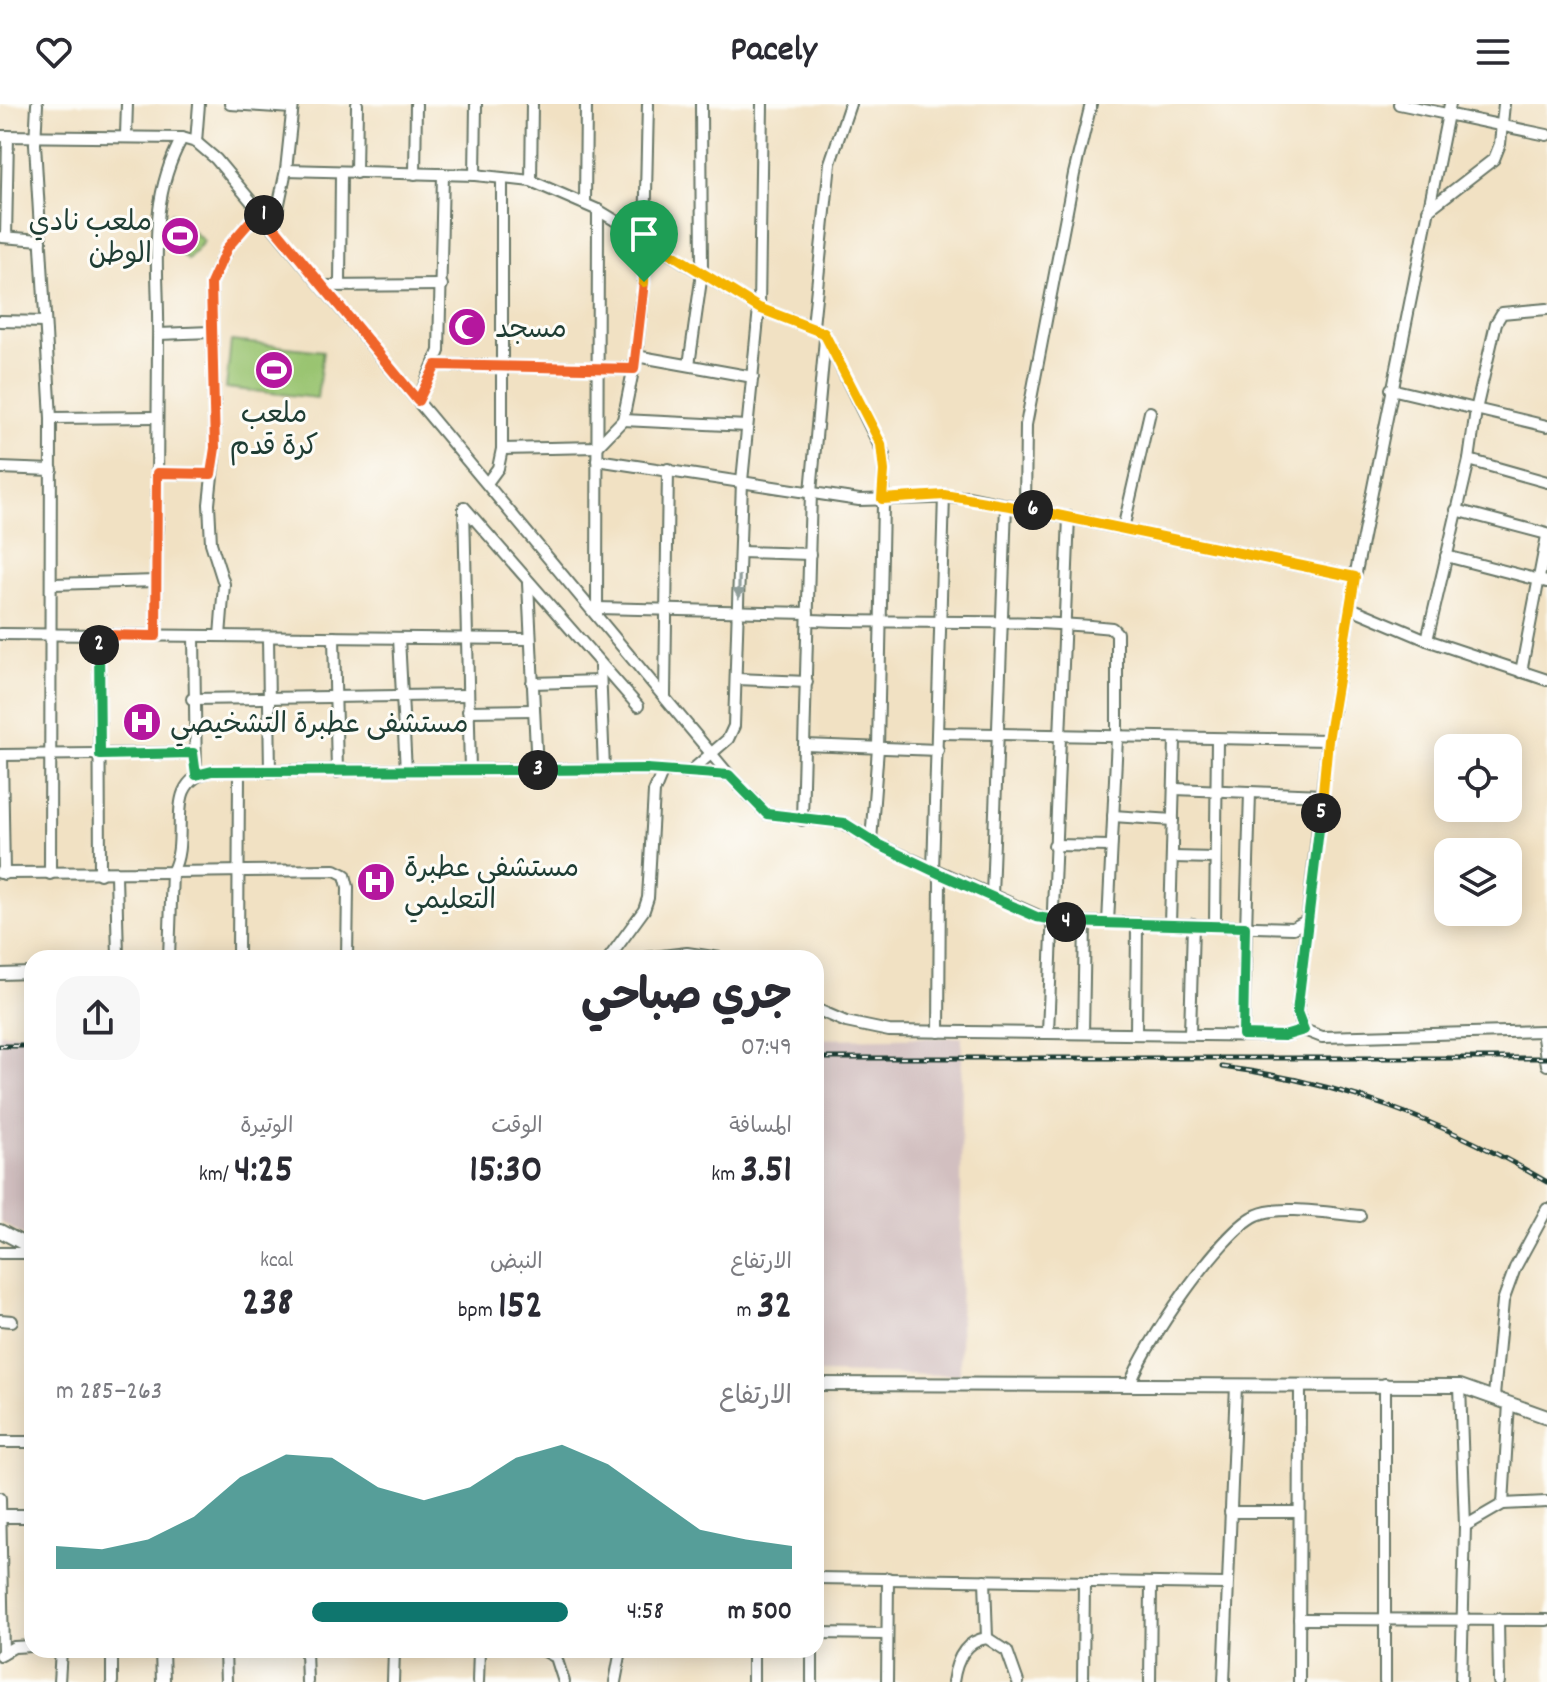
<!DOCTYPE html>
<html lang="ar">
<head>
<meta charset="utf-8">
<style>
  :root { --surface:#fff; --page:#f7f7f7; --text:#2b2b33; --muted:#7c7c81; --accent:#0f766e }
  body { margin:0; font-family:Dekko,"Playpen Sans Arabic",sans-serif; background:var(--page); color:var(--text); direction:rtl; height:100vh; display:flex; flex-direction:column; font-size:30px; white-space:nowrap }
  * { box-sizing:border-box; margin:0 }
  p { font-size:26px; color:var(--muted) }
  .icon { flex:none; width:44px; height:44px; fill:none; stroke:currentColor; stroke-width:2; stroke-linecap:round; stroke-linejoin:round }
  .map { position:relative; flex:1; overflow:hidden; direction:ltr }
  .details { position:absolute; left:24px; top:846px; width:800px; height:708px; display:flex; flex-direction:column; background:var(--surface); border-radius:24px; box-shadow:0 4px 20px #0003; direction:rtl }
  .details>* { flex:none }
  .buttons { position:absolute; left:1434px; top:630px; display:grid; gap:16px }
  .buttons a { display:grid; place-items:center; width:88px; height:88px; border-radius:16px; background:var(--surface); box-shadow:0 4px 20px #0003; font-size:40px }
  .pin { position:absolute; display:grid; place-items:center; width:68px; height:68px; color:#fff; margin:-82px -34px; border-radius:50% 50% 50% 0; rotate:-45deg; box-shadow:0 0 8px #0007 }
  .pin .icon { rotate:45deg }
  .km { position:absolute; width:40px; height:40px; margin:-20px; border-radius:50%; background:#222; color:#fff; font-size:22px; line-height:40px; text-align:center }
  .round { display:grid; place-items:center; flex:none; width:84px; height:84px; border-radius:24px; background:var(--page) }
  .summary { display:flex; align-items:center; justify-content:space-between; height:136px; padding:0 32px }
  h1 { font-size:44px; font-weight:700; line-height:60px }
  .metrics { display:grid; grid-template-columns:repeat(3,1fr); gap:12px; height:136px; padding:8px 32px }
  .metrics div { display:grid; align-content:center }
  .metrics b { font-size:40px; font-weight:700 }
  .metrics small { font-size:22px; font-weight:400 }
  .metrics p { font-size:22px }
  .chart { height:224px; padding:16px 32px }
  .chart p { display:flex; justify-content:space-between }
  .chart svg { width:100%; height:144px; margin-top:8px; fill:var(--accent); opacity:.7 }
  ul { padding:0 32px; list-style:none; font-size:26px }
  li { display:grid; grid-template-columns:128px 96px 1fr; align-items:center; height:60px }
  li i { height:20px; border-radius:10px; background:var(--accent) }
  header { display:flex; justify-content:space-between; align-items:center; height:104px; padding:0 32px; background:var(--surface); font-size:36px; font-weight:700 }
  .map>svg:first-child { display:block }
  .industrial { fill:#d2bfc0 }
  .garden { fill:#9ac471; stroke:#5c8052; stroke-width:2 }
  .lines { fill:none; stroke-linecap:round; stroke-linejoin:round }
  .minor-casing { stroke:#687666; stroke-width:14 }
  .major-casing { stroke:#687666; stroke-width:16 }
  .minor { stroke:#fff; stroke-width:10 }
  .major { stroke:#fff; stroke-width:12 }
  .rail-casing { stroke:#1f3d34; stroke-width:5 }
  .rail { stroke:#fdfcf7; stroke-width:2; stroke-dasharray:6; stroke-linecap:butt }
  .oneway { fill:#8f9e9a }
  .split-1-casing { stroke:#fff; stroke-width:16 }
  .split-2-casing { stroke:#fff; stroke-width:16 }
  .split-3-casing { stroke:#fff; stroke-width:16 }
  .split-4-casing { stroke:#fff; stroke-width:16 }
  .split-5-casing { stroke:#fff; stroke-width:16 }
  .split-6-casing { stroke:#fff; stroke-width:16 }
  .split-7-casing { stroke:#fff; stroke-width:16 }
  .split-1 { stroke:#f0652b; stroke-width:10 }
  .split-2 { stroke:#f0652b; stroke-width:10 }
  .split-3 { stroke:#22a559; stroke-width:10 }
  .split-4 { stroke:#22a559; stroke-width:10 }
  .split-5 { stroke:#22a559; stroke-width:10 }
  .split-6 { stroke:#f5b400; stroke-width:10 }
  .split-7 { stroke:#f5b400; stroke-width:10 }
  .labels { text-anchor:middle; stroke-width:6; stroke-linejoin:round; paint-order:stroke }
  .poi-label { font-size:28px; fill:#1f3d34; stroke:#fdfcf7; text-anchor:start }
</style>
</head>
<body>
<header><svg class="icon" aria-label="menu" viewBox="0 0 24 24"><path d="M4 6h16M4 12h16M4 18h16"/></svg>Pacely<svg class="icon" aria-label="heart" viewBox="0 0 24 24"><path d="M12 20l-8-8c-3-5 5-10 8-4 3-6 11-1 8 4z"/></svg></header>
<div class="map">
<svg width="1547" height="1578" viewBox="0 0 1547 1578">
  <rect width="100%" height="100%" fill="#fdfcf7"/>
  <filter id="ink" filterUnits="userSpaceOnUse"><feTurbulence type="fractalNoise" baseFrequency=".0125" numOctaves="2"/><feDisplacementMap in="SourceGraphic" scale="16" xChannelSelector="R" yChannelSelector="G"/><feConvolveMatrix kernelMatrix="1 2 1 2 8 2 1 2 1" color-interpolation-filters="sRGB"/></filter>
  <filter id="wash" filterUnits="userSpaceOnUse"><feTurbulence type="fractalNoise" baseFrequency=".006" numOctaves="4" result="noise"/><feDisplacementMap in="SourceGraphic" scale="32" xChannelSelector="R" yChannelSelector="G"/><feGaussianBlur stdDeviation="1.8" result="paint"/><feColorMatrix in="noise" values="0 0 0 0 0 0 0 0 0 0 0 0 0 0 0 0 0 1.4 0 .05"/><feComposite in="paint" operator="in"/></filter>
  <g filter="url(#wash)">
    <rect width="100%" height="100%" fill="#f1e1c3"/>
    <g class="industrial">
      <path d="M0 929H32V1136L0 1118Z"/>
      <path d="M962 933 960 1271 816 1269V935Z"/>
    </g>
    <g class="garden">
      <path d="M172 109 204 137 188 156 156 127Z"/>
      <path d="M231 237 323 247 317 294 226 284Z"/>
    </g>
  </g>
  <g filter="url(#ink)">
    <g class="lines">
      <g class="minor-casing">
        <g id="minor">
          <path d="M37 0 35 40 51 314 50 770"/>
          <path d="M230 0 292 4"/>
          <path d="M1399 0 1547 31"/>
          <path d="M1450 0 1355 473 1328 636 1297 908 1304 926 1322 933 1542 927 1547 961"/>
          <path d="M126 31 127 0"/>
          <path d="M0 32 182 34 196 38 216 55 729 671 767 710 844 719 879 741 1050 817 1293 824 1308 816"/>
          <path d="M196 38 199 0"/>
          <path d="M286 66 475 71 531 77 598 106 759 204 824 229 884 351 878 644 871 737"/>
          <path d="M356 69 357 0"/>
          <path d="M415 70 416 0"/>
          <path d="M475 71 476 0"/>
          <path d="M531 77 532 0"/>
          <path d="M585 99 586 0"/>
          <path d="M1428 106 1494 55 1500 40 1504 0"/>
          <path d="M274 123 286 66 293 0"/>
          <path d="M2 133 41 136"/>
          <path d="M6 133 8 32"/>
          <path d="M340 181 341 68"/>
          <path d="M323 182 442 181"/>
          <path d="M0 217 45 218"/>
          <path d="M813 222 830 59 850 0"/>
          <path d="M159 230 211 228"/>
          <path d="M636 252 753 273"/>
          <path d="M436 261 634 265"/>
          <path d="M689 261 702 169 701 0"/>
          <path d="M1391 285 1547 322"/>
          <path d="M418 297 439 247 443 70"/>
          <path d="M51 314 157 313"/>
          <path d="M623 316 747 322"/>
          <path d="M502 345 597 343 623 316 636 252 644 178 648 0"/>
          <path d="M597 356 859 396 969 393 1355 473"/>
          <path d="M1469 356 1547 378"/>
          <path d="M0 364 52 366"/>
          <path d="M157 369 211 370"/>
          <path d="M487 379 498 364 502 345V74"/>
          <path d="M1025 404 1026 321 1074 70 1091 0"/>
          <path d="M1456 406 1547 430"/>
          <path d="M1123 425 1150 308"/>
          <path d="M740 448 810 450"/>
          <path d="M1446 452 1547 478"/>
          <path d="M528 479 537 666"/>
          <path d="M53 480 156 477"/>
          <path d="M597 504 808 509"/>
          <path d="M1351 504 1427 536 1547 576"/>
          <path d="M597 512 598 106"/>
          <path d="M808 516C910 520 1010 514 1112 524L1117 529V634L1108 819"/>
          <path d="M0 530 530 535"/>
          <path d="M99 531 100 770"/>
          <path d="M156 532C156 434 157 336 158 238 160 166 145 101 182 34"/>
          <path d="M194 532 196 671"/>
          <path d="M220 532 224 480 211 439 209 400 215 344 211 180 227 144 260 106"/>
          <path d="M268 533 270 668"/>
          <path d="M334 533 337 668"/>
          <path d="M399 534 406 667"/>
          <path d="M1427 536 1469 356 1476 306 1496 219 1502 209 1547 205"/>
          <path d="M600 563 604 665"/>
          <path d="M1521 568 1547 432"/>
          <path d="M737 575 807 578"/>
          <path d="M532 579 600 577"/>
          <path d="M665 591 668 365"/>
          <path d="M192 595 467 591"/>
          <path d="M468 607 534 606"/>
          <path d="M939 629 1328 636"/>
          <path d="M805 641 938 646"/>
          <path d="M0 651 193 649"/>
          <path d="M2 651 4 770"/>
          <path d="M470 666 464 403 638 602"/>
          <path d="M691 667 728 635 734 622 742 377 759 204 762 0"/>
          <path d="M1175 685 1323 691"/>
          <path d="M1113 712 1173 716"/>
          <path d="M802 716 811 388 825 235"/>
          <path d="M1054 741 1111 742"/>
          <path d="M1172 753 1215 754"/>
          <path d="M933 767 944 391"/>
          <path d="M0 769 172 768C192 732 160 678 212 667L647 665 729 671"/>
          <path d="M116 770 118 854"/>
          <path d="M992 792 1006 401"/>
          <path d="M1170 820 1175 635"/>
          <path d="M1215 821 1217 635"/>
          <path d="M169 854 172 768 335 766 345 771 348 783 347 854"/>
          <path d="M238 854 239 667"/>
          <path d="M609 854 644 806 648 794 654 688 663 666"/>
          <path d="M645 854 687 849 720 854"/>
          <path d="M0 870 32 869"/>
          <path d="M816 905 846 918 889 927 1284 932 1304 926"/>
          <path d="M939 928 940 770"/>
          <path d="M1048 928 1069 413"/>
          <path d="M1083 929 1085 819"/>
          <path d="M1136 929 1137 820"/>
          <path d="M1190 930 1193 820"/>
          <path d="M1243 931 1250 688"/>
          <path d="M0 1149H32"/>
          <path d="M0 1216 12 1217"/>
          <path d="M1385 1280V1578"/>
          <path d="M1130 1281C1142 1244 1221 1127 1257 1111 1280 1100 1334 1110 1360 1112"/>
          <path d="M1460 1282 1465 1422 1461 1578"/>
          <path d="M1494 1292 1503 1197 1515 1164 1547 1105"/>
          <path d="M0 1338H32"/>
          <path d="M0 1394 3 1549"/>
          <path d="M1503 1400 1509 1299"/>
          <path d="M1230 1408H1299"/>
          <path d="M1465 1422 1503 1400 1547 1398"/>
          <path d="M816 1474 1226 1480"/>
          <path d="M985 1476 987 1534"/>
          <path d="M1299 1515 1547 1516"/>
          <path d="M1498 1515 1499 1578"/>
          <path d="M816 1529 887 1530"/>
          <path d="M112 1546V1578"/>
          <path d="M225 1546 226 1578"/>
          <path d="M306 1546 307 1578"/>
          <path d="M533 1546H543L556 1553 564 1578"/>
          <path d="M753 1546V1578"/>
          <path d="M0 1551 14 1543 32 1542"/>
          <path d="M59 1578 61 1546"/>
          <path d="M393 1578 394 1546"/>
          <path d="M478 1578 479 1546"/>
          <path d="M615 1578 621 1546"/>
          <path d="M812 1578V1546"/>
          <path d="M887 1578 888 1474"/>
          <path d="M953 1578C956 1557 964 1537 987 1534L1007 1547 1018 1578"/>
          <path d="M1083 1578 1084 1478"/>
          <path d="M1150 1578 1151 1481"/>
          <path d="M1224 1578 1236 1281"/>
          <path d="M1299 1578 1300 1281"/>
        </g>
      </g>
      <g class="major-casing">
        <g id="major">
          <path d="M0 1127 32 1144"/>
          <path d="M816 1280 1460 1282 1547 1313"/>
          <path d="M0 1412H32"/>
          <path d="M162 1546 163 1578"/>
        </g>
      </g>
      <use href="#minor" class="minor"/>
      <use href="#major" class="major"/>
      <g class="rail-casing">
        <g id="rail">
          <path d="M0 942H32"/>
          <path d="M816 954H1547"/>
          <path d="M1222 963C1341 978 1444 1017 1547 1078"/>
        </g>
      </g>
      <use href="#rail" class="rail"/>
    </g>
    <defs><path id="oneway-solid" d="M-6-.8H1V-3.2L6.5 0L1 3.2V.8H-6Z" transform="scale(2)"/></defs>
    <use class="oneway" href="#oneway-solid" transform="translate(739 483) rotate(91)"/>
  </g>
  <g class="lines" filter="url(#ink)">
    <g class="split-1-casing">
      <path id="split-1" d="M264 111 418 297 436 261 634 265 644 178"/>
    </g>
    <g class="split-2-casing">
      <path id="split-2" d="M99 541V531L156 532 157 369 211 370 215 344 211 180 227 144 260 106 264 111"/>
    </g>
    <g class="split-3-casing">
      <path id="split-3" d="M99 541 100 651 193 649 196 671 212 667 538 666"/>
    </g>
    <g class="split-4-casing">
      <path id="split-4" d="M538 666 647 665 729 671 767 710 844 719 879 741 940 770 1037 813 1066 818"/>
    </g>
    <g class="split-5-casing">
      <path id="split-5" d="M1066 818 1245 823 1243 931 1284 932 1304 926 1297 908 1321 709"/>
    </g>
    <g class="split-6-casing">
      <path id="split-6" d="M1033 406 1355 473 1328 636 1321 709"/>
    </g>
    <g class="split-7-casing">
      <path id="split-7" d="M644 178V133L759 204 824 229 881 340 884 367 882 395 944 391 1033 406"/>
    </g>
    <use href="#split-1" class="split-1"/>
    <use href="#split-2" class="split-2"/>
    <use href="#split-3" class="split-3"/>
    <use href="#split-4" class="split-4"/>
    <use href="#split-5" class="split-5"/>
    <use href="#split-6" class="split-6"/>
    <use href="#split-7" class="split-7"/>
  </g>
  <defs>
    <g id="stadium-disc" transform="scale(2)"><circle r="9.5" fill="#b5179e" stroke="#fdfcf7"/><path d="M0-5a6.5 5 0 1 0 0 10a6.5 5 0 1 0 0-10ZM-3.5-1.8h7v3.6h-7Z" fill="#fff"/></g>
    <g id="mosque-disc" transform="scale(2)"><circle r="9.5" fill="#b5179e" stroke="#fdfcf7"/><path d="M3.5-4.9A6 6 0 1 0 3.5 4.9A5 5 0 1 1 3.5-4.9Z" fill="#fff"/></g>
    <g id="hospital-disc" transform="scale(2)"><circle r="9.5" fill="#b5179e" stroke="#fdfcf7"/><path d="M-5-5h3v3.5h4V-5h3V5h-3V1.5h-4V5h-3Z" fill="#fff"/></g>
  </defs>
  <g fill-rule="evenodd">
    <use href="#stadium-disc" x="180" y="132"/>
    <use href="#mosque-disc" x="467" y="223"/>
    <use href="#stadium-disc" x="274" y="266"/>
    <use href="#hospital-disc" x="142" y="618"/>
    <use href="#hospital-disc" x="376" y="778"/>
  </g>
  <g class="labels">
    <g class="poi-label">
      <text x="152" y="126" text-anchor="end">ملعب نادي<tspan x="152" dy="32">الوطن</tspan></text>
      <text x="495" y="233">مسجد</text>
      <text x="274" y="318" text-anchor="middle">ملعب<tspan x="274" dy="32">كرة قدم</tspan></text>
      <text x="170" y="628">مستشفى عطبرة التشخيصي</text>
      <text x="404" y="772">مستشفى عطبرة<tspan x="404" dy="32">التعليمي</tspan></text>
    </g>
  </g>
</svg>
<div class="buttons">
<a><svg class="icon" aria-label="locate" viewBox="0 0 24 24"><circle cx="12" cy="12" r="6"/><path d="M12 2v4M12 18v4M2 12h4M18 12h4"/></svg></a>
<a><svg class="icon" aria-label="layers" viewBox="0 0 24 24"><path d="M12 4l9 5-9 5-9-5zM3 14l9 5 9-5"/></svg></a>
</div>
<div class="pin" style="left:644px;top:178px;background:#1e9e55"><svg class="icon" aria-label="arrive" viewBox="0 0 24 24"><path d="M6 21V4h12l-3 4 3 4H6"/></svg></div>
<b class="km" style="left:264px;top:111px">1</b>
<b class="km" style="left:99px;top:541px">2</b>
<b class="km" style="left:538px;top:666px">3</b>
<b class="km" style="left:1066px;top:818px">4</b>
<b class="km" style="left:1321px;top:709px">5</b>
<b class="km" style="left:1033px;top:406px">6</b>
<section class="details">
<div class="summary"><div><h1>جري صباحي</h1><p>07:49</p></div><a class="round"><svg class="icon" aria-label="share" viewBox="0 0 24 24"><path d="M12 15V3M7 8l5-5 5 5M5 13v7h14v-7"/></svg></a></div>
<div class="metrics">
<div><p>المسافة</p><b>3.51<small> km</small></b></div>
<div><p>الوقت</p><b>15:30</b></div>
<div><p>الوتيرة</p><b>4:25<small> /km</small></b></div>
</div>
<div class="metrics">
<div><p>الارتفاع</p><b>32<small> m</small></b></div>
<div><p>النبض</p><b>152<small> bpm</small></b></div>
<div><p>kcal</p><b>238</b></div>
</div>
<div class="chart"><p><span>الارتفاع</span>263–285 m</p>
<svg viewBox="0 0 160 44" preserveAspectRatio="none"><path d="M0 44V37L10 38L20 35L30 28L40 16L50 9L60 10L70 19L80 23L90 19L100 10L110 6L120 12L130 22L140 32L150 35L160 37V44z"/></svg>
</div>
<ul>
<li><b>500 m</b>4:58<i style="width:50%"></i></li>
</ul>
</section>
</div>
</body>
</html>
